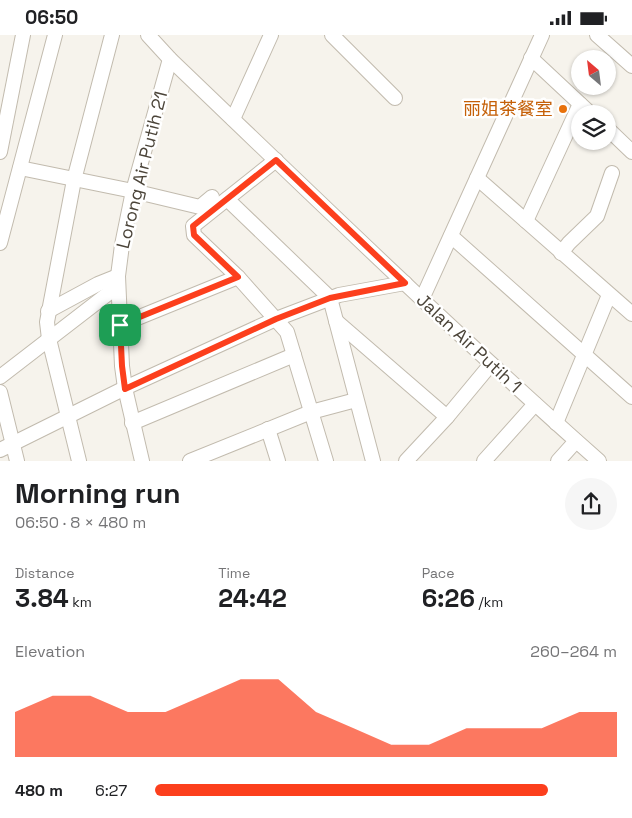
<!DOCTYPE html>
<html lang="en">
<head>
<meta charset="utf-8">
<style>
  :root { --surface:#fff; --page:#f6f6f6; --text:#202124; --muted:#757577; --accent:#fc3f1d }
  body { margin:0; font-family:"Space Grotesk","Noto Sans SC",sans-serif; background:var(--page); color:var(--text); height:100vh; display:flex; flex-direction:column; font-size:19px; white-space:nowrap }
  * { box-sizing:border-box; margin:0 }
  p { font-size:16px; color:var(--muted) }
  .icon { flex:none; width:28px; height:28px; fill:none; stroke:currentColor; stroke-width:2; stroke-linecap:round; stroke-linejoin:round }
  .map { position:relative; height:426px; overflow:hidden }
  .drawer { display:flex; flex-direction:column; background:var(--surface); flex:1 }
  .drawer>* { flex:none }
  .needle { width:32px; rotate:332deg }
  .buttons { position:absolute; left:571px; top:15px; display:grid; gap:10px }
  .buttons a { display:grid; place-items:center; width:45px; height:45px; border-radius:50%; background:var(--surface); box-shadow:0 1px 4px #0004; font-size:25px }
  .pin { position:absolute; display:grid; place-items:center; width:42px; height:42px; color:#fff; margin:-21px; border-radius:10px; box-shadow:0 2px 8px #0006 }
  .round { display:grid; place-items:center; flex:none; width:52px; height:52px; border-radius:26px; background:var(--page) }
  .summary { display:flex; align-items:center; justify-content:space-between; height:85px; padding:0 15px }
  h1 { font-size:28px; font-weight:700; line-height:38px }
  .metrics { display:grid; grid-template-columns:repeat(3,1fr); gap:8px; height:85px; padding:5px 15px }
  .metrics div { display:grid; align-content:center }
  .metrics b { font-size:25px; font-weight:700 }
  .metrics small { font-size:14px; font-weight:400 }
  .metrics p { font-size:14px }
  .chart { height:140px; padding:10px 15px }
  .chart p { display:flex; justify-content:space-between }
  .chart svg { width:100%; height:90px; margin-top:5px; fill:var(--accent); opacity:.7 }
  ul { padding:0 15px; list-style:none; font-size:16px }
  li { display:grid; grid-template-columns:80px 60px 1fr; align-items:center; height:38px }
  li i { height:12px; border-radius:6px; background:var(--accent) }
  .status { display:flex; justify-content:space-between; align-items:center; height:35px; padding:0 25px; background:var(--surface); direction:ltr }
  .status svg { height:14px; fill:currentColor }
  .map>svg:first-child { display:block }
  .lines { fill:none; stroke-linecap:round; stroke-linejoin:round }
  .minor-casing { stroke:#c2bbae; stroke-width:16 }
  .minor { stroke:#fff; stroke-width:14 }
  .route-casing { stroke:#fff; stroke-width:10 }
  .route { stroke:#fc3f1d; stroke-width:6 }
  .food-dot { fill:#e8710a; stroke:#fff; stroke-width:2 }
  .labels { text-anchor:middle; stroke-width:5; stroke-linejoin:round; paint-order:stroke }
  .food-label { font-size:18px; fill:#c56008; stroke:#fff; text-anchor:end }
  .street-label { font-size:18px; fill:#4b4439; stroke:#fff }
</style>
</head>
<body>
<div class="status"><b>06:50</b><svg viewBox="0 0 49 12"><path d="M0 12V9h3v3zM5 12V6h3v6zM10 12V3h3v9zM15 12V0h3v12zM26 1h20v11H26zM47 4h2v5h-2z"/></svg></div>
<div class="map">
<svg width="632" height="426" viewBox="0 0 632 426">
  <rect width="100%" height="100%" fill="#f6f3ec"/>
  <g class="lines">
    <g class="minor-casing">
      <g id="minor">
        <path d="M148 0 170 24C311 159 452 296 599 426"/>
        <path d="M332 0 395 63"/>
        <path d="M597 0 632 31"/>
        <path d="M531 23 591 79"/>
        <path d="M233 84 271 0"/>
        <path d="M608 94 632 117"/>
        <path d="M0 117 23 0"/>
        <path d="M276 125 193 191 194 200 238 242 287 297 326 426"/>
        <path d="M20 133 133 156 200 172 212 162"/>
        <path d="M477 143 632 279"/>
        <path d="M227 164 330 263 373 426"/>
        <path d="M526 186 580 69"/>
        <path d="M451 201 632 362"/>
        <path d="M0 208 55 0"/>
        <path d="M561 218 569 208 597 181 612 138"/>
        <path d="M422 264 542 0"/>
        <path d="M48 276 98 249 118 241"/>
        <path d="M336 286 447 382"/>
        <path d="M120 290 238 242"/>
        <path d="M0 342 118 251"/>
        <path d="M0 357 17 426"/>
        <path d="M132 388 294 320"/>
        <path d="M556 388 609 260"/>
        <path d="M268 394 278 426"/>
        <path d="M0 415 125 353 276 284 339 260 405 248"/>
        <path d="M79 426 49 304 47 287 74 145 112 0"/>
        <path d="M142 426 125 353 122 331 118 241 122 210 133 156 170 24"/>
        <path d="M190 426 311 377 356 365"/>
        <path d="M406 426 447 382 491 329"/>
        <path d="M484 426 535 369"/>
        <path d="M558 426 576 406"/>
      </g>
    </g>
    <use href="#minor" class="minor"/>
  </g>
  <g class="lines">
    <g class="route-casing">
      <path id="route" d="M276 125 405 248 330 263 276 284 125 354 122 331 120 290 238 242 194 200 193 191Z"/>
    </g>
    <use href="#route" class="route"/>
  </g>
  <circle class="food-dot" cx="563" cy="74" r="5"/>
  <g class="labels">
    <g class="food-label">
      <text x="553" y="80">丽姐茶餐室</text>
    </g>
    <g class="street-label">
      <text transform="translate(142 135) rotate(-76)" y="6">Lorong Air Putih 21</text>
      <text transform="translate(469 308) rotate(43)" y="6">Jalan Air Putih 1</text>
    </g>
  </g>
</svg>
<div class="buttons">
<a><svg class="needle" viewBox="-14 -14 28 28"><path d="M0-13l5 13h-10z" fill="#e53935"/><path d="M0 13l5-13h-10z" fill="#757577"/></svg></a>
<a><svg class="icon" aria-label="layers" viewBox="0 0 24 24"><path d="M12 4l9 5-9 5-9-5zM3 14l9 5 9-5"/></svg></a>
</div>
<div class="pin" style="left:120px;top:290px;background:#1e9e55"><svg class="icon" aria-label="arrive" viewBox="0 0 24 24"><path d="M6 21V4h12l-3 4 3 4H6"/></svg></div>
</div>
<section class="drawer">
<div class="summary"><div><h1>Morning run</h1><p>06:50 · 8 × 480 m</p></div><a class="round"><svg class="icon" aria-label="share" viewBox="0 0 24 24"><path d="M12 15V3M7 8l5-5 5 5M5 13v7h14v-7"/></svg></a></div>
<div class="metrics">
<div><p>Distance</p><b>3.84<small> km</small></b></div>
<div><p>Time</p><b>24:42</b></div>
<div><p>Pace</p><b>6:26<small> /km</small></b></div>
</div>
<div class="chart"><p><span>Elevation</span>260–264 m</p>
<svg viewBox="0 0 160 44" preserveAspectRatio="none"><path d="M0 44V22L10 14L20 14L30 22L40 22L50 14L60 6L70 6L80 22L90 30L100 38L110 38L120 30L130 30L140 30L150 22L160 22V44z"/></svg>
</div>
<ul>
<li><b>480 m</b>6:27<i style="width:85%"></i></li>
</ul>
</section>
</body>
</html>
